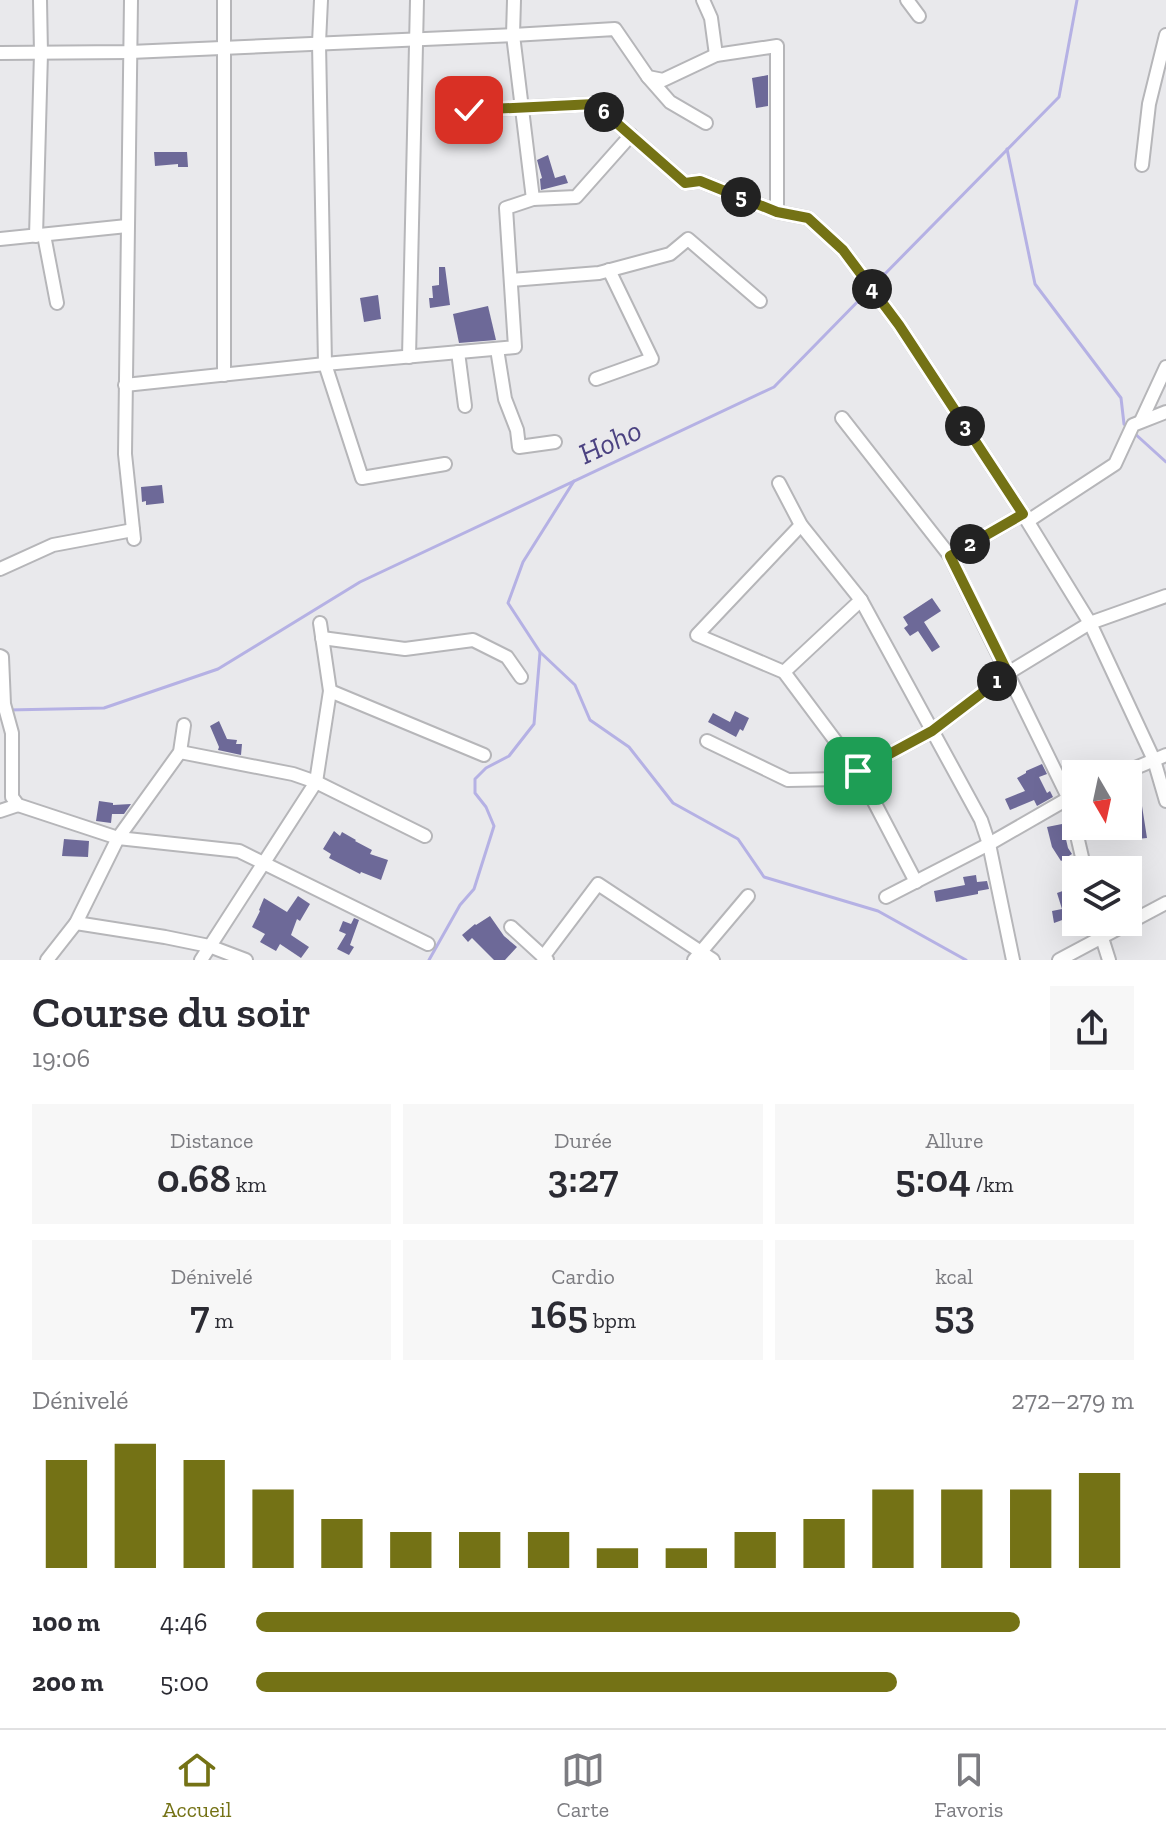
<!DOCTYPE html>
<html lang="fr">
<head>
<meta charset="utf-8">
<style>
  :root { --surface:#fff; --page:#f7f7f7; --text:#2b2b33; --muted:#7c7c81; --line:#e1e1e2; --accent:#747215 }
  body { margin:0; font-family:"Zilla Slab",serif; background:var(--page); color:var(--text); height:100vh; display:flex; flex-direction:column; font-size:30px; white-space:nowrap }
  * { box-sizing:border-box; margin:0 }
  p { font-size:26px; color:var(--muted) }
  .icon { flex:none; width:44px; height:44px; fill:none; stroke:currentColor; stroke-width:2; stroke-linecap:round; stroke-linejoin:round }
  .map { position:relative; height:960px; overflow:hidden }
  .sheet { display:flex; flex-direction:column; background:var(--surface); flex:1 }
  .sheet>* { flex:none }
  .needle { width:52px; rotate:171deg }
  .controls { position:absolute; left:1062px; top:760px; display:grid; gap:16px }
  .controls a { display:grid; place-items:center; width:80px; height:80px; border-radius:0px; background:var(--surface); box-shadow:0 8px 32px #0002; font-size:40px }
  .pin { position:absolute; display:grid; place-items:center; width:68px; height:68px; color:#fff; margin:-34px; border-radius:16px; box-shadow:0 4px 12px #0006 }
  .km { position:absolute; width:40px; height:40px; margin:-20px; border-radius:50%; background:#222; color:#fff; font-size:22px; line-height:40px; text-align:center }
  .round { display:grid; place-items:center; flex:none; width:84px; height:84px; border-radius:0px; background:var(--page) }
  .overview { display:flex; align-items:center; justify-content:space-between; height:136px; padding:0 32px }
  h1 { font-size:44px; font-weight:600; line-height:60px }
  .stats { display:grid; grid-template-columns:repeat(3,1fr); gap:12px; height:136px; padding:8px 32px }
  .stats div { display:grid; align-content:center; border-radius:0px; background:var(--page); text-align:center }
  .stats b { font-size:40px; font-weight:600 }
  .stats small { font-size:22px; font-weight:400 }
  .stats p { font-size:22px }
  .chart { height:224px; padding:16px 32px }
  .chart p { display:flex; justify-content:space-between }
  .chart svg { width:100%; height:144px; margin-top:8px; stroke:var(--accent); stroke-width:6 }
  ul { padding:0 32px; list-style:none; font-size:26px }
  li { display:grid; grid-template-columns:128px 96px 1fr; align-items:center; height:60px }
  li i { height:20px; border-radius:10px; background:var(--accent) }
  .tabs { display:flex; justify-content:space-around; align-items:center; height:112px; border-top:2px solid var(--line); background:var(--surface); font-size:22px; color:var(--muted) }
  .tabs a { display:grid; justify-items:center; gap:4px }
  .tabs .selected { color:var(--accent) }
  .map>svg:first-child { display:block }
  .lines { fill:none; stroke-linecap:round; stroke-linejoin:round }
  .stream { stroke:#b5b1e4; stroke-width:3 }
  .building { fill:#6d6998 }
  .minor-casing { stroke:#b6b6b9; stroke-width:16 }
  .minor { stroke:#fff; stroke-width:12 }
  .route-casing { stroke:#fff; stroke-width:16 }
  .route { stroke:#747215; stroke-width:10 }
  .labels { text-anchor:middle; stroke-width:6; stroke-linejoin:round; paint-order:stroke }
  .water-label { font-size:30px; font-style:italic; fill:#4b4281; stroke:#e9e9ec }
</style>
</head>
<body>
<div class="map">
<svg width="1166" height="960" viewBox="0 0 1166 960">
  <rect width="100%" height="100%" fill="#e9e9ec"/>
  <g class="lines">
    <g class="stream">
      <path d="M1007 149 1035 284 1121 398 1124 424 1127 427"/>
      <path d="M874 285 1059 97 1077 0"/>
      <path d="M1133 432 1166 462"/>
      <path d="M574 481 523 562 508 603 540 652 575 685 590 720 629 747 673 803 738 839 764 877 878 911 966 960"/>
      <path d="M8 710 104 708 218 669 360 582 774 387 869 290"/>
      <path d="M429 960 460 905 474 889 494 826 486 807 475 793V779L486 768 509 756 534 724 540 653"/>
    </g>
  </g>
  <g class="building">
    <path d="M768 75V106L756 108 752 78Z"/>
    <path d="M465 90 466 102 461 107V114L469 119 486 118V123L453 124V103H447L446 92Z"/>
    <path d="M154 152H187L188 167H178V164L155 166Z"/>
    <path d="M548 155 555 178 565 175 568 183 541 190 540 179 542 178 537 160Z"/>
    <path d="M439 267H445L450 305 430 308 429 298H433L432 286 439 285Z"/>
    <path d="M378 295 381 319 364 322 360 298Z"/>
    <path d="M488 306 496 340 459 343 453 314Z"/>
    <path d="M162 485 164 503 146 505V501L142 502 141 487Z"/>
    <path d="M932 598 941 611 924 622 940 647 932 652 918 631 910 636 904 628 908 625 903 617Z"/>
    <path d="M735 711 749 718 743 731 740 729 736 737 708 722 713 713 730 722Z"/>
    <path d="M219 721 227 739 237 740 236 744H242L241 755 218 750 219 747 210 726Z"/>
    <path d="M1042 764 1047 774 1039 777 1047 793 1050 791 1053 797 1037 806 1034 800 1010 810 1005 799 1025 791 1017 778 1026 773V771Z"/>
    <path d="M99 801 113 803V805L131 804 124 814H112L111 823 96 821Z"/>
    <path d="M1142 806 1147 838 1137 839 1134 818 1128 820V810Z"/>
    <path d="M1062 824V826L1065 825 1067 834 1065 835 1068 848 1072 854 1061 861 1052 847 1047 827Z"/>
    <path d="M334 831 340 836 342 832 356 840 355 841 372 850 370 854 388 860 381 880 361 872 360 874 329 858 331 854 323 849Z"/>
    <path d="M64 839 89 841 88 857 62 856Z"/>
    <path d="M976 875 977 882 987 881 989 889 978 891V894L936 902 934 891 965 885 963 877Z"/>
    <path d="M1071 888 1076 901V915L1054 923 1052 911 1062 909 1057 893Z"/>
    <path d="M298 896 310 904 300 921 297 919 291 935 309 947 301 958 280 944 276 951 260 942 265 934 252 927 260 911 259 910 264 898 287 912Z"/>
    <path d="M490 916 504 936 517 947 505 960H494L472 938 468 942 462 935 475 924 476 925Z"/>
    <path d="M354 918 359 920 350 945 354 947 349 955 337 949 346 934 339 931 343 921 351 924Z"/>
  </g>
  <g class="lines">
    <g class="minor-casing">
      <g id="minor">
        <path d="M131 0 125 454 134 539"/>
        <path d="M321 0 319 43 325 364 362 478 445 464"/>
        <path d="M514 0 513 35 533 199"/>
        <path d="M703 0 711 18 716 55"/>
        <path d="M907 0 919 16"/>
        <path d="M0 53 130 52 513 35 615 29 648 77 663 80 716 55 777 46V212L808 218 843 250 899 325 1023 514 1090 623 1154 760 1166 801"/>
        <path d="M648 77 670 102 706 123"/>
        <path d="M469 110 595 104 685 183 700 181 777 212"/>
        <path d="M1142 165 1149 104 1166 35"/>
        <path d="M44 235 57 303"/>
        <path d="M36 236 41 53 40 0"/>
        <path d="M0 239 127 226"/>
        <path d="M511 280 599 273 670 254 688 239 760 301"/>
        <path d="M497 349 505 399 517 430 519 447 555 442"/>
        <path d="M458 352 465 406"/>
        <path d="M409 357 417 0"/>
        <path d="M224 375V0"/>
        <path d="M596 379 652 359 609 270"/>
        <path d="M125 385 325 364 515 347 506 208 533 199 576 197 631 135"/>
        <path d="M842 418 950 556 1068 797 1085 870"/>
        <path d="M1141 421 1166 367"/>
        <path d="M779 483 801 525 861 600 981 820 989 844 1013 960"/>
        <path d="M1028 521 1115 464 1133 425 1166 412"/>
        <path d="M801 525 697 635 784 672 858 771 916 882"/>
        <path d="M950 556 1023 514"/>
        <path d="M0 569 53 545 133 530"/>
        <path d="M322 638 405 649 473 640 507 657 521 677"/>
        <path d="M0 656 2 657 4 704 12 733V797L18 805 118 838 239 851 428 944"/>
        <path d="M784 672 861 600"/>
        <path d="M330 691 484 755"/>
        <path d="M707 741 788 780 839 779 858 771 932 731 1008 673 1090 623 1166 596"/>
        <path d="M180 752 293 774 316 782 425 836"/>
        <path d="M1121 774 1166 755"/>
        <path d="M0 811 18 805"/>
        <path d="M886 897 989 844 1076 794"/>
        <path d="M1097 922 1109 960"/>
        <path d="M76 923 165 937 209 946 246 960"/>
        <path d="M511 927 547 960"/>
        <path d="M543 957 598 884 713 960"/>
        <path d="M47 960 76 923 118 838 180 752 184 725"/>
        <path d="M201 960 316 782 330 691 320 623"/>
        <path d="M694 960 748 896"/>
        <path d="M1059 960 1166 903"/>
      </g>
    </g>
    <use href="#minor" class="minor"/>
  </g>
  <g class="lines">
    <g class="route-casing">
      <path id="route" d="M469 110 595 104 685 183 700 181 777 212 808 218 843 250 899 325 1023 514 950 556 1008 673 932 731 858 771"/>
    </g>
    <use href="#route" class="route"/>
  </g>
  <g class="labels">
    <g class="water-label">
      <text transform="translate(610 442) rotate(-25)" y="10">Hoho</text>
    </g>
  </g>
</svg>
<div class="controls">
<a><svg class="needle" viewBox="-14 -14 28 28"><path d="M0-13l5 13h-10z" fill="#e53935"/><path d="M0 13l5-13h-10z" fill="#7c7c81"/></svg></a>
<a><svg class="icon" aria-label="layers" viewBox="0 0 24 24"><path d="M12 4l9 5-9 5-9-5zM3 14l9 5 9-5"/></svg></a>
</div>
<div class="pin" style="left:858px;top:771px;background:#1e9e55"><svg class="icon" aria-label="arrive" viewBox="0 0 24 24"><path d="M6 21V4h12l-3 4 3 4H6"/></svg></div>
<div class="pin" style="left:469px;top:110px;background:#d93025"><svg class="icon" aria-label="check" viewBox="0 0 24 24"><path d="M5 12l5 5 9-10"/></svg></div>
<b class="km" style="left:997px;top:681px">1</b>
<b class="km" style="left:970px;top:544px">2</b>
<b class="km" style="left:965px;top:426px">3</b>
<b class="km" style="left:872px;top:289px">4</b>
<b class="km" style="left:741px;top:197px">5</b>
<b class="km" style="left:604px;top:112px">6</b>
</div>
<section class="sheet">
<div class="overview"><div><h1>Course du soir</h1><p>19:06</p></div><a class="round"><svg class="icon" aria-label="share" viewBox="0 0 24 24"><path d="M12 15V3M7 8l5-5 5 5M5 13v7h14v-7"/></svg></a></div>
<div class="stats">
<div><p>Distance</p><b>0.68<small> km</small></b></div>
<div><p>Durée</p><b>3:27</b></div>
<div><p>Allure</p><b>5:04<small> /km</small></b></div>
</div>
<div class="stats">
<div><p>Dénivelé</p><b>7<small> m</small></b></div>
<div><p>Cardio</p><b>165<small> bpm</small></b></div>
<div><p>kcal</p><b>53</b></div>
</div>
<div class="chart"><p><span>Dénivelé</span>272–279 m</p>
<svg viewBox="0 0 160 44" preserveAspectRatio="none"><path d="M5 44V11M15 44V6M25 44V11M35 44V20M45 44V29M55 44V33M65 44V33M75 44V33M85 44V38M95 44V38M105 44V33M115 44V29M125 44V20M135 44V20M145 44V20M155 44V15"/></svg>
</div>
<ul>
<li><b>100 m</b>4:46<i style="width:87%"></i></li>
<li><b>200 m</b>5:00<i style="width:73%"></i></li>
</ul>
</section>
<nav class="tabs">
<a class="selected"><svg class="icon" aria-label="home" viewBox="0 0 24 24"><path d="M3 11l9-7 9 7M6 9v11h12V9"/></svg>Accueil</a>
<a><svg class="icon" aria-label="map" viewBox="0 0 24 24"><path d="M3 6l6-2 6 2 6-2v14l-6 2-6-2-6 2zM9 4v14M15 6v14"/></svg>Carte</a>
<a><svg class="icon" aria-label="saved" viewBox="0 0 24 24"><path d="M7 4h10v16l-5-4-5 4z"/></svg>Favoris</a>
</nav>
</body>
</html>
